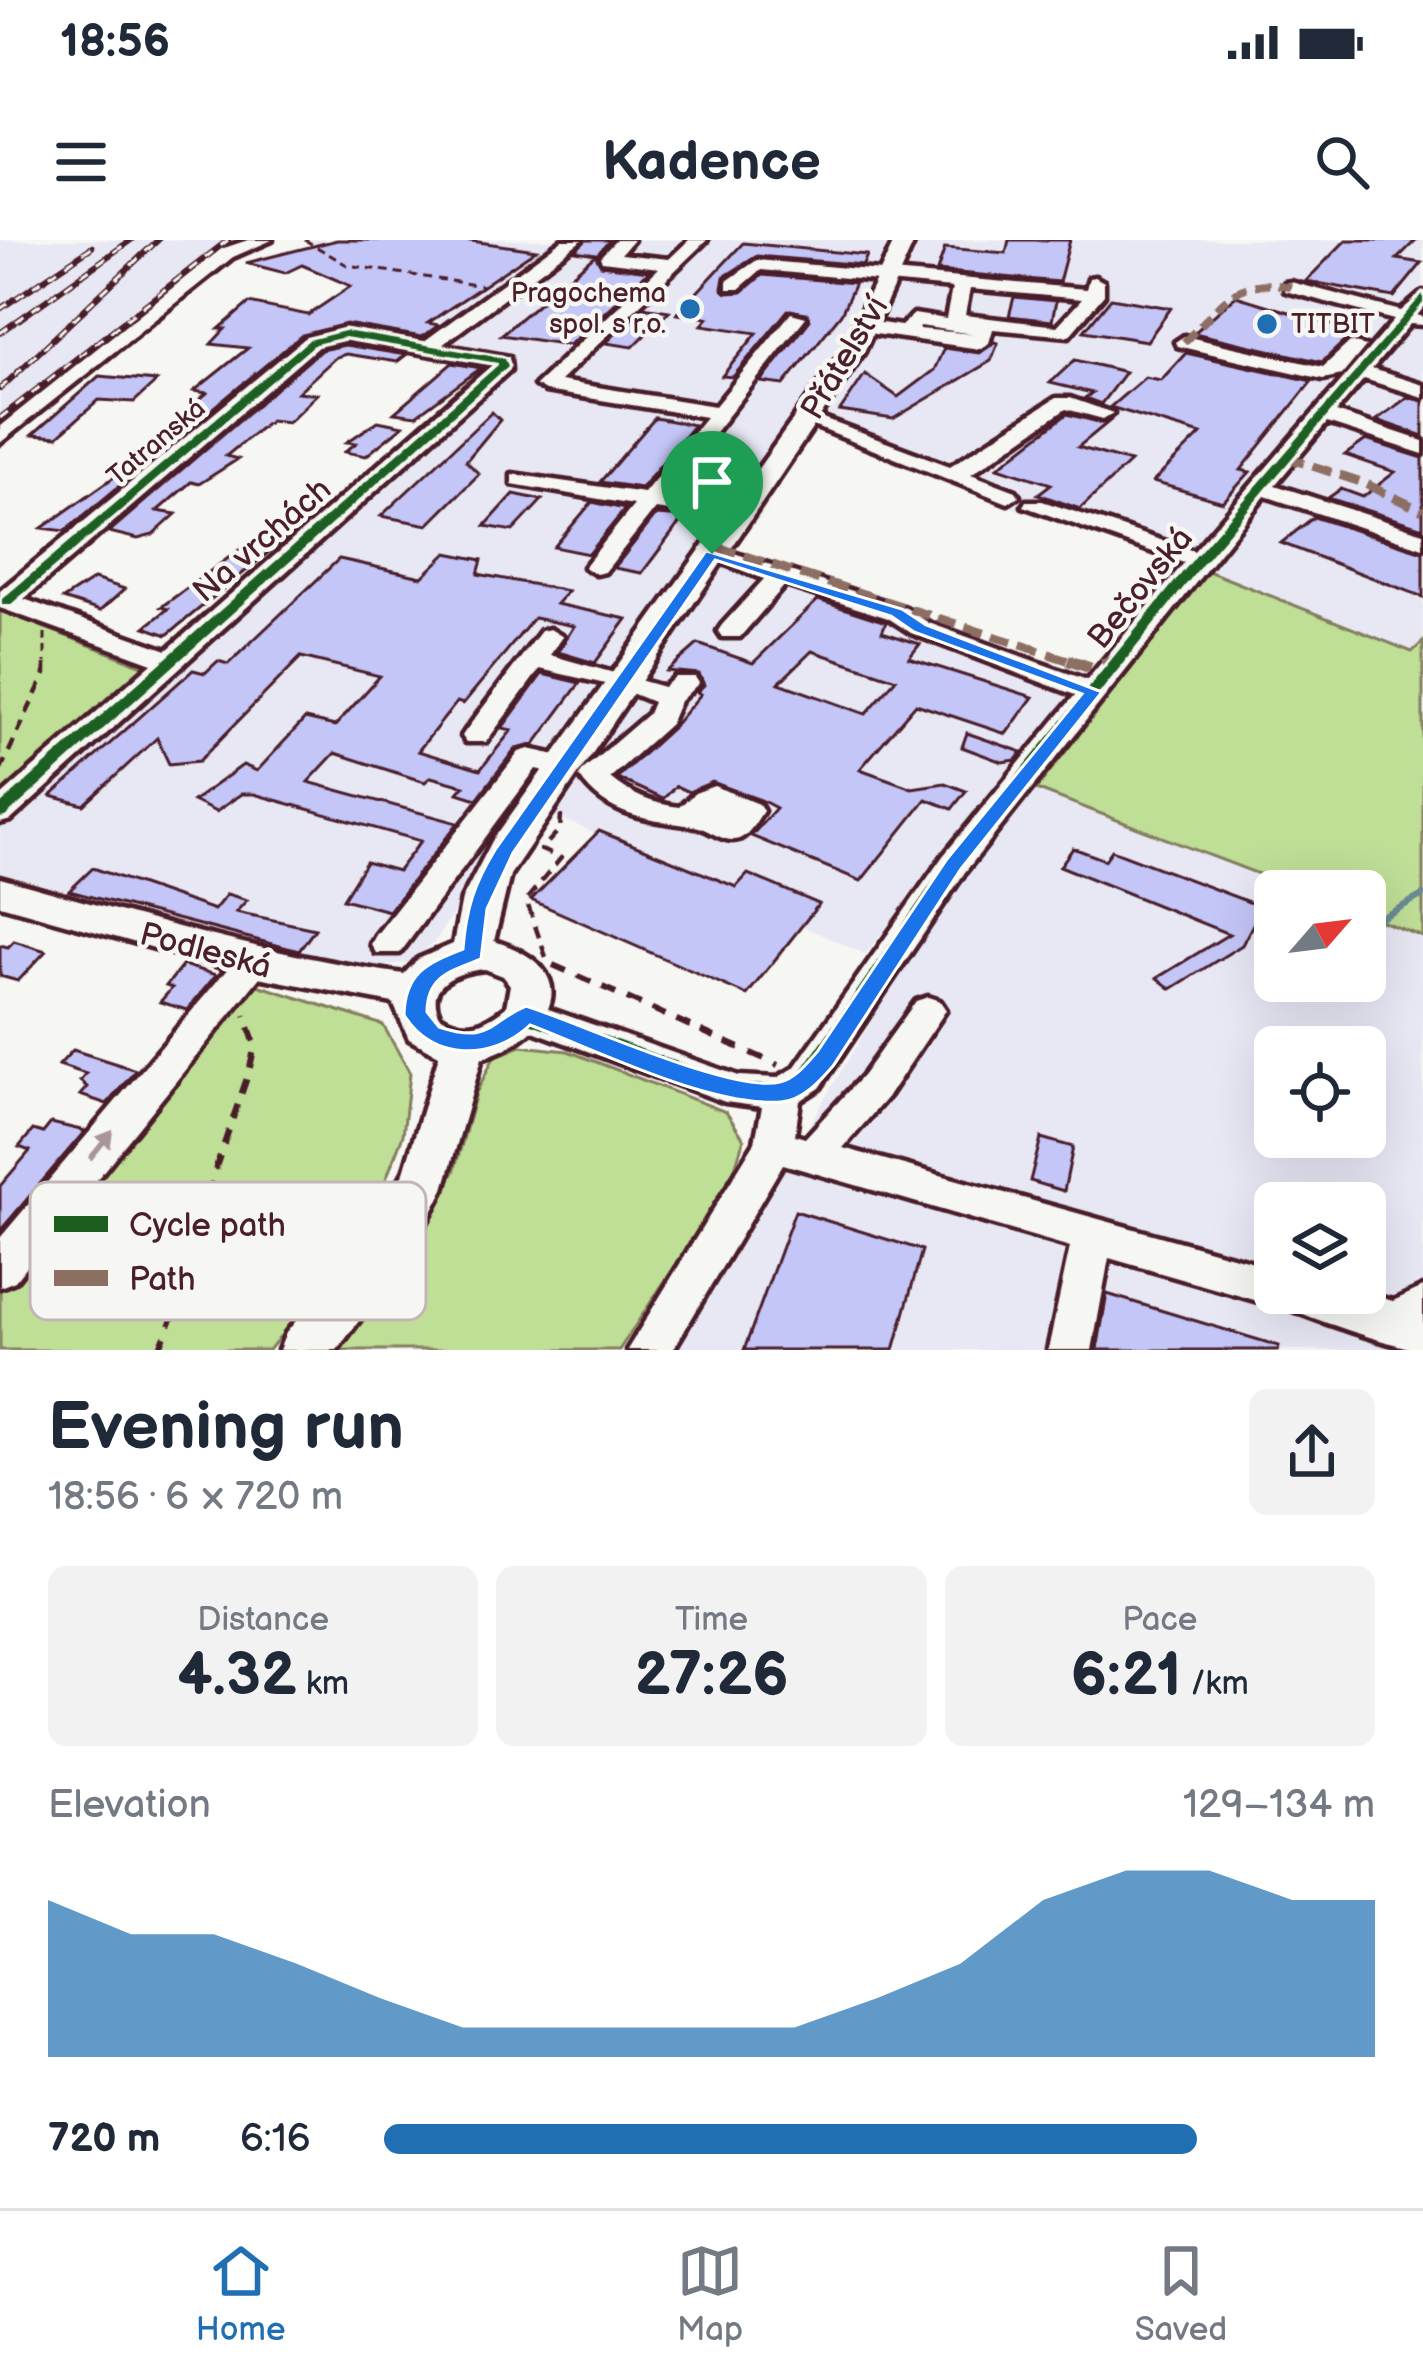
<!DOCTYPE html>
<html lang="en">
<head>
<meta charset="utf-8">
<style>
  :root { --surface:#fff; --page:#f2f2f3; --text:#1f2937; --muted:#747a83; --line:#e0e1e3; --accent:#1f6fb2 }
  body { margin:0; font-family:"Balsamiq Sans",sans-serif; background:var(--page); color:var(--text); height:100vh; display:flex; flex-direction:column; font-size:45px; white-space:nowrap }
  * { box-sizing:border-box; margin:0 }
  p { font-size:39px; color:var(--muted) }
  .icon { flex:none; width:66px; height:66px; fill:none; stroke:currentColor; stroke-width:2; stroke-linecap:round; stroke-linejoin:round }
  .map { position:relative; height:1110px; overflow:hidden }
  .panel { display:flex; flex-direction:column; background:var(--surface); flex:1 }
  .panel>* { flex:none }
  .needle { width:78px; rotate:62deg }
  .controls { position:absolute; left:1254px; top:630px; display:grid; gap:24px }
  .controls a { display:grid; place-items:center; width:132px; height:132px; border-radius:18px; background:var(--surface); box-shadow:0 12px 48px #0002; font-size:60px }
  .pin { position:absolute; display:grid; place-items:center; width:102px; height:102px; color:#fff; margin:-123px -51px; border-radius:50% 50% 50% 0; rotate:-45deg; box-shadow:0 0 12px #0007 }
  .pin .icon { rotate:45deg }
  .round { display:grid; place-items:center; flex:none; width:126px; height:126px; border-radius:18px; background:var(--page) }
  .summary { display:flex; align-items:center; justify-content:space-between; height:204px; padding:0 48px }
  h1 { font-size:66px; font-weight:600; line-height:90px }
  .figures { display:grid; grid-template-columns:repeat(3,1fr); gap:18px; height:204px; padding:12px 48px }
  .figures div { display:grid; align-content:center; border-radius:18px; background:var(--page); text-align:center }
  .figures b { font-size:60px; font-weight:600 }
  .figures small { font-size:33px; font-weight:400 }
  .figures p { font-size:33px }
  .chart { height:336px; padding:24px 48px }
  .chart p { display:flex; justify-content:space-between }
  .chart svg { width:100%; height:216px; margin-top:12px; fill:var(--accent); opacity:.7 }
  ul { padding:0 48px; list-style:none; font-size:39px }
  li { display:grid; grid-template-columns:192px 144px 1fr; align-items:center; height:90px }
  li i { height:30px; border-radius:15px; background:var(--accent) }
  .status { display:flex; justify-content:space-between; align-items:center; height:84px; padding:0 60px; background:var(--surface); direction:ltr }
  .status svg { height:33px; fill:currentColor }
  header { display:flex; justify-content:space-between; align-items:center; height:156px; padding:0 48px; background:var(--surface); font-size:54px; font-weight:600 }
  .tab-bar { display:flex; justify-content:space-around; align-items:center; height:168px; border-top:3px solid var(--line); background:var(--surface); font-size:33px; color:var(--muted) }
  .tab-bar a { display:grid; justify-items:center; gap:6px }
  .tab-bar .on { color:var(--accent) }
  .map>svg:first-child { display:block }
  .built { fill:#e7e8f4; fill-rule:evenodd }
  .green { fill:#bfde96; stroke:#847e60; stroke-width:3 }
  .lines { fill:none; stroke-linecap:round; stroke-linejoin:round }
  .stream { stroke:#6b8a94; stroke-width:6 }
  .building { fill:#c4c6f8; stroke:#4a1f2b; stroke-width:3; fill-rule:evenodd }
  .minor-casing { stroke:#4a1f2b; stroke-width:9 }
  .major-casing { stroke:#4a1f2b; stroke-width:9 }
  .path-far2 { stroke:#4a1f2b; stroke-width:3; stroke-dasharray:8 6; stroke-linecap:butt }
  .path-far1 { stroke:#4a1f2b; stroke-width:4.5; stroke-dasharray:12 9; stroke-linecap:butt }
  .path { stroke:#4a1f2b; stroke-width:6; stroke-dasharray:15 12; stroke-linecap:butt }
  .minor { fill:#f6f6f2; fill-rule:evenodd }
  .major { fill:#f6f6f2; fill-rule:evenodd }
  .rail-casing { stroke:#4a1f2b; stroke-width:6 }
  .rail { stroke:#f6f6f2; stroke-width:3; stroke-dasharray:10; stroke-linecap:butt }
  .quiet-far2 { stroke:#8d6e63; stroke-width:8; stroke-dasharray:15 8; stroke-linecap:butt }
  .quiet-far1 { stroke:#8d6e63; stroke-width:9; stroke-dasharray:20 9; stroke-linecap:butt }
  .quiet { stroke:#8d6e63; stroke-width:12; stroke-dasharray:24 12; stroke-linecap:butt }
  .cycleway-casing { stroke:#f6f6f2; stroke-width:7 }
  .cycleway { fill:#1b5e20; fill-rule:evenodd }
  .oneway { fill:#a99598 }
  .route { fill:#1a73e8; stroke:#fff; stroke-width:3; fill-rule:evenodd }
  .poi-dot { fill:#1f6fb2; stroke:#f6f6f2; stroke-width:4.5 }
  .labels { text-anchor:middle; stroke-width:9; stroke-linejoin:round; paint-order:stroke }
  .far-poi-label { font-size:27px; fill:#4a1f2b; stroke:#f6f6f2; text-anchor:end }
  .far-street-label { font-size:27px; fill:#4a1f2b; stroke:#f6f6f2 }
  .street-label { font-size:33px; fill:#4a1f2b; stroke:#f6f6f2 }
  .key { fill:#f6f6f2; stroke:#c2b6b6; stroke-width:3 }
  .key-label { font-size:33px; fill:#4a1f2b }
</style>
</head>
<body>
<div class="status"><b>18:56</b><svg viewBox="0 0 49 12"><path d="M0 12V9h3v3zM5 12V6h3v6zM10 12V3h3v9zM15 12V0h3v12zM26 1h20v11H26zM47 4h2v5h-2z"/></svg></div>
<header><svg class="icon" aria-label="menu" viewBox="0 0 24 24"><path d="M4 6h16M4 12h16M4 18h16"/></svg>Kadence<svg class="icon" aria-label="search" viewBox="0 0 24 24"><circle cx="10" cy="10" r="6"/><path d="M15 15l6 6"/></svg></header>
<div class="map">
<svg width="1423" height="1110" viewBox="0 0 1423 1110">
  <rect width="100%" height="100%" fill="#f6f6f2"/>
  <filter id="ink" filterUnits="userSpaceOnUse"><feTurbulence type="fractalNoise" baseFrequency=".00833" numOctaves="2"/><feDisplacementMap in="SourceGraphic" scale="24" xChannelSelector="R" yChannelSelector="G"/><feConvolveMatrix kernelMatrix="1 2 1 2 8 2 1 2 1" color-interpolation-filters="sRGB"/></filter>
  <g filter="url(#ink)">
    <g class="built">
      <path d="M0 0H238L0 187Z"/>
      <path d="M309 0H891L855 82 516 573 434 703 409 722 373 728 247 701 0 633V588L517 121 444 106 464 88 445 85Z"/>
      <path d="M914 0H1423V45L1187 316 1169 320 1018 270 992 254 816 188 877 90Z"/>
      <path d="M1423 70V402L1413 413 1208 331 1271 246 1343 177 1375 126Z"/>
      <path d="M728 315 1090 435 865 714 549 573Z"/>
      <path d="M1036 549 1303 651H1275V741H1365V675L1423 697V1110H675L935 674ZM1275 807H1365V897H1275ZM1275 963H1365V1053H1275Z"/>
    </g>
    <g class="green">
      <path d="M1208 331 1412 412 1423 402V697L1365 675V651H1303L1036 549Z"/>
      <path d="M0 370 146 427 0 557Z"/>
      <path d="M248 742 383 785 410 833 403 895 363 999 269 1110H0V1048Z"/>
      <path d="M521 806 568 811 726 872 744 899 730 943 619 1110H331L403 1022 454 932 476 853 494 817Z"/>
    </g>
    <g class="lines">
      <path class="stream" d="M1365 687 1423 655"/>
    </g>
    <g class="building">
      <path d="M337 0H464L536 10 428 83 439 85 422 97 346 84 302 95 65 291 42 288 158 206 148 204 207 153 194 151 248 108 211 104 225 89H219L249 63 308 75 351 46 302 25 285 33 246 23Z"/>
      <path d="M586 0H610L596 16 601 25 649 31 569 105 501 95 596 14 575 11Z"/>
      <path d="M1009 0H1070L1059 42 937 31 945 8 1006 13Z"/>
      <path d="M1346 0H1416L1397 19 1422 23 1394 57 1306 41Z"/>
      <path d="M743 3 867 15 863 25 757 16 724 37 722 49 727 53 742 52 762 35 855 43 841 74 784 145 761 142 810 80 807 73 788 70 733 137 722 136 757 93 702 85 708 78 677 74Z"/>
      <path d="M1236 56 1342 88 1355 98 1347 99 1322 122 1194 93Z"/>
      <path d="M1014 57 1056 61 1052 81 1009 76Z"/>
      <path d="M1111 58 1171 68 1147 101 1084 91Z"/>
      <path d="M643 67 669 71 633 107 606 103Z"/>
      <path d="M994 102 998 103 991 121 893 179 840 171 865 134 898 157 934 130 944 108 979 113Z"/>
      <path d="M345 105 406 115 397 122 346 114 336 117 298 152 317 154 288 182 270 180 226 216 238 219 199 244 191 242 157 271 176 274 153 295 138 299 109 292 321 110Z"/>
      <path d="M1186 113 1312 141 1241 230 1250 232 1223 262 1153 242 1201 194 1110 167 1145 137 1161 140Z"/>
      <path d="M1075 120 1125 132 1101 164 1085 158 1092 153 1050 143Z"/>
      <path d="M452 123 481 128 416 176 394 173Z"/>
      <path d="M99 136 157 141 134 162 99 160 57 197 32 195Z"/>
      <path d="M1408 157 1423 161V196L1376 180Z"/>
      <path d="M492 172 500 180 466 221 479 234 428 285 381 276Z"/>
      <path d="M1067 174 1102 183 1112 179 1078 207 1130 222 1080 269 1038 254 1051 244 998 227Z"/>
      <path d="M655 178 694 185 641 248 600 242Z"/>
      <path d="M378 181 403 186 366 216 345 212 356 203 347 202Z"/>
      <path d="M1366 200 1423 218V288L1328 258 1341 249 1363 257 1395 232 1345 215Z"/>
      <path d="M514 254 542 260 513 291 485 286Z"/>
      <path d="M592 262 625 269 589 314 554 307Z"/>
      <path d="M656 275 684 277 642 333 614 328Z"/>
      <path d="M1314 277 1423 312V357L1281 303Z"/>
      <path d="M271 287 296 290 167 395 145 387 168 369 161 367Z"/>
      <path d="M447 313 482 320 478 334 568 351 556 364 627 379 595 423 558 412 574 386 534 378 463 464 457 462 418 511 480 530 512 490 502 488 542 434 580 443 534 505 515 509 477 559 458 553 464 546 431 537 425 542 335 513 308 542 458 583 389 671 343 659 366 622 398 631 421 601 254 554H241L216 572 193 561 243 525 257 531 305 479 335 486 380 436 301 417 199 521 169 524 157 498 84 565 51 556 193 430 205 433 218 421 228 424 339 319 422 337Z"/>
      <path d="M94 339 125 349 100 371 63 359Z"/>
      <path d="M818 360 886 382 882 392 920 404 909 418 1033 457 1006 494 916 464 860 529 912 548 945 543 966 551 952 569 926 559 861 641 751 596 776 568 761 560 712 542 689 552 676 546 663 559 617 538 673 487 701 454 697 452 704 445 699 434 667 431 698 404 753 423ZM812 411 896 439 866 474 779 443Z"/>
      <path d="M967 493 1022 512 1016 520 1002 522 962 507Z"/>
      <path d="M599 591 736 647 748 634 819 664 747 755 531 660Z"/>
      <path d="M1073 608 1105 620 1112 610 1262 667 1242 705 1171 749 1157 738 1229 694 1060 626Z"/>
      <path d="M93 628 214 670 227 654 247 660 236 672 315 689 299 711 69 651Z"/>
      <path d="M14 701 46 711 18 741 0 736V705L8 707Z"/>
      <path d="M183 725 216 735 187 770 160 762 172 748 166 746Z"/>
      <path d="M73 810 136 830 107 864 80 855 87 847 80 841 86 834 59 825Z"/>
      <path d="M51 883 85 891 0 991V946L30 911 19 907 33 890 43 893Z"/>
      <path d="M1041 898 1073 907 1064 951 1030 941Z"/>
      <path d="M795 971 922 1010 894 1110H744Z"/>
      <path d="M1107 1054 1279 1106 1278 1110H1097Z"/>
    </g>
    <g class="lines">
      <g class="minor-casing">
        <g id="minor">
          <path d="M248 0H272L233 17 0 203V186L221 9Z"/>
          <path d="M562 0H582L442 105 509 117 510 130 11 580 0 583V557L152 423 0 368V351L305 98 345 88 423 102ZM345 100 492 125 167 410 24 359 319 106Z"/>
          <path d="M616 0H633L621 14 669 19 689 0H707L560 141 715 166 791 73 806 77 664 257 747 271V281L655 269 605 332 596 334 584 327 634 265 512 244V234L644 253 706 177 545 151 535 145 659 28 602 21 600 17Z"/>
          <path d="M757 20 1086 49 1089 38 1095 37 1104 42V55L1069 96 993 89 989 103 980 109 868 93 859 87 868 81 901 86 914 74 946 79 952 48 761 30 739 49H727V41ZM970 49 1082 59 1057 86 965 75ZM920 86 973 94 919 89Z"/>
          <path d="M1291 42 1401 71 1423 52V68L1417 75 1423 77V85L1410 84 1372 129 1423 145V157L1364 139 1336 172 1423 201V214L1327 183 1275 245 1423 293V308L1265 256 965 632 820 848 800 861 795 895 805 898 863 835 916 761 928 757 940 761 946 770 940 779 889 855 843 908 1275 1028V1053H1364L1393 1061 1423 1047V1110C1404 1110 1298 1075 1281 1064L1275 1066 1109 1018 1092 1110H1048L1070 1007 783 924 673 1110H627L755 902 762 867 725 862 514 784 509 775 514 766 527 762 540 766 739 836 777 838 794 828 943 616 1075 455 911 393 888 378 785 345 740 397H722L718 391 722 385 764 339 700 314 712 307 721 309 906 368 929 383 1087 440 1184 323 1023 266 1026 261H1042L1194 311 1394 80 1285 51V43Z"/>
          <path d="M1184 96 1323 127 1350 102 1366 106 1342 135 1323 139 1177 106 1175 102Z"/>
          <path d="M1056 158H1070L1113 173 1103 179 1066 169 971 234 1016 251 1019 256 1008 263 796 179 813 175 950 226Z"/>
          <path d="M550 389 563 397 550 415 664 447 675 437H695L699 443 680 461 670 484 610 538C630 555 653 564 679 567L695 553 714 546 759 564 763 571C757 580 749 595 739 599 723 604 709 588 694 586 650 580 607 578 579 536L584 529 648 474 653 462 614 446 540 429 486 502H466L462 496 466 490 541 391Z"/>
          <path d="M529 509 574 519 579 525 564 534 536 529 400 713H376L371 704 376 695 519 512Z"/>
          <path d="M252 711 264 714 269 723 264 732 15 1041 0 1047V998L240 714Z"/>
        </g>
      </g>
      <g class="major-casing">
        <path id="major" d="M895 0H915L864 112 510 635 494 701C586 729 557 794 482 818L444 949 411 1012 337 1110H279L286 1093 377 982 404 932 439 815 409 799 393 763 258 737 0 665V638C134 675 266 715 404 734L418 719 453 704 462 659 492 601 842 111ZM485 729 503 736 510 745 506 767C483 785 466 792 440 776 423 744 459 731 485 729Z"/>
      </g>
      <g class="path-far2">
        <path d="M305 0 347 25 483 46"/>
        <path d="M45 393V423"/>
      </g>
      <g class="path-far1">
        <path d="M0 531 45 434V420"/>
        <path d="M546 717 526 660 561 618 541 610 560 589 561 575"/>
      </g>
      <g class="path">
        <path d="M553 725 778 825"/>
        <path d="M159 1110 186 1045 216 927 249 832 255 805 245 775"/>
      </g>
      <use href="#minor" class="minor"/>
      <use href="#major" class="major"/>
      <g class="rail-casing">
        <g id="rail">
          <path d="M0 69 92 7"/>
          <path d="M0 93 131 0"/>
          <path d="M0 149 158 0"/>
          <path d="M0 178 228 0"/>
        </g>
      </g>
      <use href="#rail" class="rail"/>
      <path class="quiet-far2" d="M1184 102C1223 65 1233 35 1291 47"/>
      <g class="quiet-far1">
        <path d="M1285 217 1364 243 1423 271"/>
        <path d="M717 307 1077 423"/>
        <path d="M1106 423 1116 420"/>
      </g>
      <path class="quiet" d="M1068 420 1092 428 1115 420"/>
      <g class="cycleway-casing">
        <g id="cycleway">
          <path d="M1423 54V63L1203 323 960 628 814 843 783 860 738 858 521 780 518 775 521 770 527 768 739 844 780 845 800 833 948 620 1195 317Z"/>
          <path d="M345 91 502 118 505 119 508 126 5 577 0 578V565L498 125V123L345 97 315 104 10 365H2V359L309 100Z"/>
        </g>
      </g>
      <use href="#cycleway" class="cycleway"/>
    </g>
    <defs><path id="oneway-solid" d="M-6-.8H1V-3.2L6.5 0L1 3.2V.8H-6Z" transform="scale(3)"/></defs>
    <use class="oneway" href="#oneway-solid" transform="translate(101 905) rotate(-51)"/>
  </g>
  <path class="route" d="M706 311 902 369 926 385 1102 452 961 629 833 826C820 841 802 861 781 862 710 867 598 811 530 785 492 821 432 821 404 775 405 733 427 723 463 709 466 670 474 644 495 610ZM715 320 891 376 914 392 1082 454 947 619 817 812C807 823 795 839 780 842 733 854 580 783 526 766 488 782 491 804 439 787L427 772C427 736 451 731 481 719L487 669 513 613Z"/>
  <g class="poi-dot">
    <circle cx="690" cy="69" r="12"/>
    <circle cx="1267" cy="84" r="12"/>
  </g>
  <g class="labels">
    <g class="far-poi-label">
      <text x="666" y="62">Pragochema<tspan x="666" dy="31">spol. s r.o.</tspan></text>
      <text x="1291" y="93" text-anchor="start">TITBIT</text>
    </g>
    <g class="far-street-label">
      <text transform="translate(156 202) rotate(-40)" y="9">Tatranská</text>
    </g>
    <g class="street-label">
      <text transform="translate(843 117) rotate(-59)" y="12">Přátelství</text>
      <text transform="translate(261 299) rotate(-41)" y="12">Na vrchách</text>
      <text transform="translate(1139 347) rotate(-51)" y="12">Bečovská</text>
      <text transform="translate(206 709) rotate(15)" y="12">Podleská</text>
    </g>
  </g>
  <rect x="30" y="942" width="396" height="138" rx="18" class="key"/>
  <rect x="54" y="976" width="54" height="16" fill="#1b5e20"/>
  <rect x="54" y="1030" width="54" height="16" fill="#8d6e63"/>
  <g class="key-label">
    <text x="129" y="996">Cycle path</text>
    <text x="129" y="1050">Path</text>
  </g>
</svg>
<div class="controls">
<a><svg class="needle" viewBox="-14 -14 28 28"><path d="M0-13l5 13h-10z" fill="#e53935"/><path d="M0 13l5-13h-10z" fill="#747a83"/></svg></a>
<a><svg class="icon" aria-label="locate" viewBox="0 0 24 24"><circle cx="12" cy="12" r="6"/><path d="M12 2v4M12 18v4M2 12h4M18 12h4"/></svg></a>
<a><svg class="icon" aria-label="layers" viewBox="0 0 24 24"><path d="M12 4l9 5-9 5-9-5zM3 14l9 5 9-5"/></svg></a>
</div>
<div class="pin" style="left:712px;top:314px;background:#1e9e55"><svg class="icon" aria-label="arrive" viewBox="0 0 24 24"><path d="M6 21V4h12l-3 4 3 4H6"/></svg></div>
</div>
<section class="panel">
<div class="summary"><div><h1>Evening run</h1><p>18:56 · 6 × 720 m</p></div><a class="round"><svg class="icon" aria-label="share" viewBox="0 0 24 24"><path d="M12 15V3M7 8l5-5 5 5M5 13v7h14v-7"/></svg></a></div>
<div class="figures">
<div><p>Distance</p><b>4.32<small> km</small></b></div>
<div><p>Time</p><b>27:26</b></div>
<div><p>Pace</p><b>6:21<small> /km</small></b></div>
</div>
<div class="chart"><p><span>Elevation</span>129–134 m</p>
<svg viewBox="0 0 160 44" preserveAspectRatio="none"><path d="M0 44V12L10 19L20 19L30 25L40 32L50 38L60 38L70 38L80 38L90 38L100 32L110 25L120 12L130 6L140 6L150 12L160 12V44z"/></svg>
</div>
<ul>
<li><b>720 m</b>6:16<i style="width:82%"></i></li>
</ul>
</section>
<nav class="tab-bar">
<a class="on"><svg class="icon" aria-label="home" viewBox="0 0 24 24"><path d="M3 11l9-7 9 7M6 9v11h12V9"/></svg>Home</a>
<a><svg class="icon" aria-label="map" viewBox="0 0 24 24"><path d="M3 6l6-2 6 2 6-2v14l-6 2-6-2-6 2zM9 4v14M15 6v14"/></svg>Map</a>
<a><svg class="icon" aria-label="saved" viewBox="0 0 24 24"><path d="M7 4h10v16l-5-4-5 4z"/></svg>Saved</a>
</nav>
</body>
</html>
